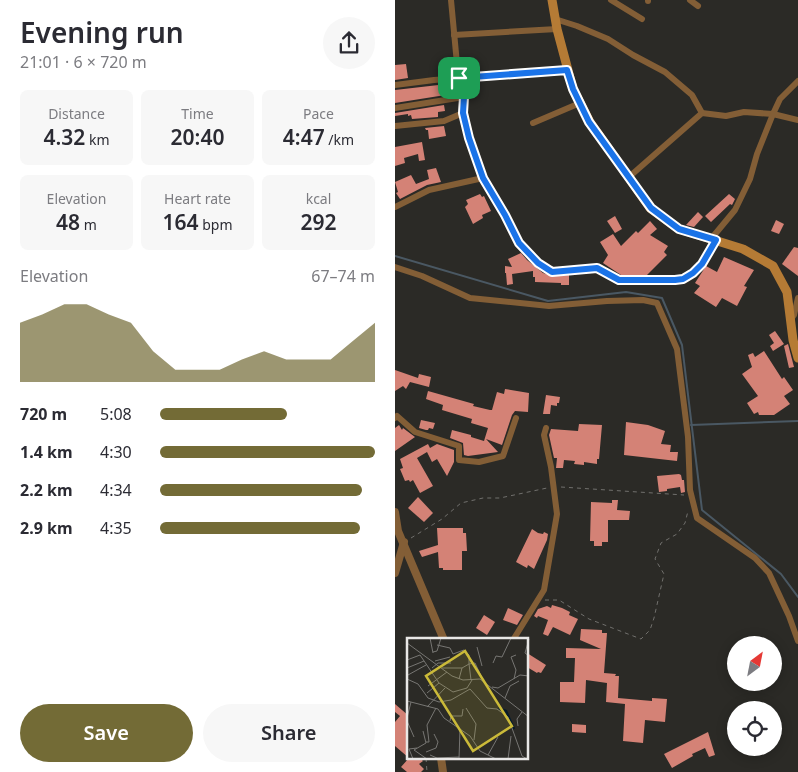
<!DOCTYPE html>
<html lang="en">
<head>
<meta charset="utf-8">
<style>
  :root { --surface:#fff; --page:#f7f7f7; --text:#2b2b33; --muted:#7c7c81; --accent:#736b36 }
  body { margin:0; font-family:"Noto Sans",sans-serif; background:var(--page); color:var(--text); height:100vh; display:flex; flex-direction:column; font-size:19px; white-space:nowrap }
  * { box-sizing:border-box; margin:0 }
  p { font-size:16px; color:var(--muted) }
  .icon { flex:none; width:28px; height:28px; fill:none; stroke:currentColor; stroke-width:2; stroke-linecap:round; stroke-linejoin:round }
  .map { position:relative; flex:1; overflow:hidden }
  .panel { display:flex; flex-direction:column; background:var(--surface); width:395px }
  .panel>* { flex:none }
  .needle { width:32px; rotate:32deg }
  .controls { position:absolute; left:332px; top:636px; display:grid; gap:10px }
  .controls a { display:grid; place-items:center; width:55px; height:55px; border-radius:50%; background:var(--surface); box-shadow:0 2px 12px #0003; font-size:25px }
  .pin { position:absolute; display:grid; place-items:center; width:42px; height:42px; color:#fff; margin:-21px; border-radius:10px; box-shadow:0 2px 8px #0006 }
  .round { display:grid; place-items:center; flex:none; width:52px; height:52px; border-radius:26px; background:var(--page) }
  .head { display:flex; align-items:center; justify-content:space-between; height:85px; padding:0 20px }
  h1 { font-size:28px; font-weight:600; line-height:38px }
  .metrics { display:grid; grid-template-columns:repeat(3,1fr); gap:8px; height:85px; padding:5px 20px }
  .metrics div { display:grid; align-content:center; border-radius:8px; background:var(--page); text-align:center }
  .metrics b { font-size:21px; font-weight:600 }
  .metrics small { font-size:14px; font-weight:400 }
  .metrics p { font-size:14px }
  .chart { height:140px; padding:10px 20px }
  .chart p { display:flex; justify-content:space-between }
  .chart svg { width:100%; height:90px; margin-top:5px; fill:var(--accent); opacity:.7 }
  .primary-button { display:flex; gap:10px; margin-top:auto; padding:10px 20px }
  .primary-button a { flex:1; height:58px; border-radius:30px; background:var(--accent); color:#fff; font-size:20px; font-weight:600; line-height:58px; text-align:center }
  .primary-button a+a { background:var(--page); color:var(--text) }
  ul { padding:0 20px; list-style:none; font-size:16px }
  li { display:grid; grid-template-columns:80px 60px 1fr; align-items:center; height:38px }
  li i { height:12px; border-radius:6px; background:var(--accent) }
  main { display:flex; flex:1; min-height:0 }
  .map>svg:first-child { display:block }
  .lines { fill:none; stroke-linecap:round; stroke-linejoin:round }
  .stream { stroke:#4a5863; stroke-width:2 }
  .building { fill:#d48276 }
  .path { stroke:#71706d; stroke-width:1; stroke-dasharray:4 4; stroke-linecap:butt }
  .minor { stroke:#835e36; stroke-width:6 }
  .tertiary { stroke:#835e36; stroke-width:8 }
  .secondary { stroke:#b57b35; stroke-width:9 }
  .route-casing { stroke:#fff; stroke-width:10 }
  .route { stroke:#1a73e8; stroke-width:6 }
  .inset-river { fill:none; stroke:#061b2b; stroke-width:2.5 }
  .inset-road { fill:none; stroke:#777673; stroke-width:1 }
  .view { fill:#cbba39; fill-opacity:0.15; stroke:#cbba39; stroke-width:2.5 }
  .inset-edge { fill:none; stroke:#e9e8e6; stroke-width:2.5 }
</style>
</head>
<body>
<main>
<section class="panel">
<div class="head"><div><h1>Evening run</h1><p>21:01 · 6 × 720 m</p></div><a class="round"><svg class="icon" aria-label="share" viewBox="0 0 24 24"><path d="M12 15V3M7 8l5-5 5 5M5 13v7h14v-7"/></svg></a></div>
<div class="metrics">
<div><p>Distance</p><b>4.32<small> km</small></b></div>
<div><p>Time</p><b>20:40</b></div>
<div><p>Pace</p><b>4:47<small> /km</small></b></div>
</div>
<div class="metrics">
<div><p>Elevation</p><b>48<small> m</small></b></div>
<div><p>Heart rate</p><b>164<small> bpm</small></b></div>
<div><p>kcal</p><b>292</b></div>
</div>
<div class="chart"><p><span>Elevation</span>67–74 m</p>
<svg viewBox="0 0 160 44" preserveAspectRatio="none"><path d="M0 44V15L10 11L20 6L30 6L40 11L50 15L60 29L70 38L80 38L90 38L100 33L110 29L120 33L130 33L140 33L150 24L160 15V44z"/></svg>
</div>
<ul>
<li><b>720 m</b>5:08<i style="width:59%"></i></li>
<li><b>1.4 km</b>4:30<i style="width:100%"></i></li>
<li><b>2.2 km</b>4:34<i style="width:94%"></i></li>
<li><b>2.9 km</b>4:35<i style="width:93%"></i></li>
</ul>
<div class="primary-button"><a>Save</a><a>Share</a></div>
</section>
<div class="map">
<svg width="403" height="772" viewBox="0 0 403 772">
  <rect width="100%" height="100%" fill="#2b2a26"/>
  <g class="lines">
    <g class="stream">
      <path d="M0 256 153 301 231 292 267 298 287 345 307 510 386 574 403 597"/>
      <path d="M296 425 403 421"/>
    </g>
  </g>
  <g class="building">
    <path d="M11 64 13 78 0 80V65Z"/>
    <path d="M61 83 63 93 0 103V90Z"/>
    <path d="M49 105 50 111 43 112V117L17 119 16 115 13 116V114L0 116V113Z"/>
    <path d="M49 126 51 136 34 139 33 130H31L30 128Z"/>
    <path d="M27 142 30 160 24 161 23 154 9 158 10 163 0 166V147Z"/>
    <path d="M41 168 46 182 32 185 5 199 1 193 3 192 0 182 16 175 21 184 34 179 32 170Z"/>
    <path d="M85 194 87 197 89 196 96 211 87 215 88 218 78 224 70 207 73 204 71 200Z"/>
    <path d="M334 194 340 199 337 205 335 204 316 222 310 216Z"/>
    <path d="M303 212 308 217 299 227 291 225Z"/>
    <path d="M220 216 227 229 220 233 212 221Z"/>
    <path d="M381 220 389 224 384 234 376 231Z"/>
    <path d="M255 221 262 229 255 235 273 246 269 252 272 255 252 275H226L208 263 213 255 205 242 218 234 226 246 241 231 243 233Z"/>
    <path d="M399 247 403 248V276L387 264Z"/>
    <path d="M126 253 132 260 148 273 157 276 174 275V285H166V283L140 282V277H138V271L117 274 118 284 112 285 111 273H110V266L117 267 113 259Z"/>
    <path d="M329 257 359 270 349 286 352 287 342 306 327 298 321 307 299 293 305 286 300 283 311 266 322 272Z"/>
    <path d="M380 331 389 344 378 351 375 346 379 343 374 335Z"/>
    <path d="M393 344 399 367 394 368 389 346Z"/>
    <path d="M369 351 387 379 389 377 398 390 389 396 395 404 379 415H364L363 412 359 414 352 403 363 396 347 374 357 367 353 355 358 353 360 357Z"/>
    <path d="M0 370 23 378 24 374 36 377 34 387 15 382 11 389 8 386 0 391Z"/>
    <path d="M110 389 134 393 133 412 120 411 117 415 107 445 91 439 103 452 73 456 69 455 68 443 55 438 57 430 76 435V437L89 441 93 428 76 423 77 419 47 410 48 405 31 399 33 391 79 404 78 406 95 410H97L102 392 109 394Z"/>
    <path d="M151 395 165 397 164 403H162V406L156 405 155 414H148Z"/>
    <path d="M26 420 40 423 38 429 34 428 33 430H31L24 428Z"/>
    <path d="M231 422 253 425 270 431 266 444 276 445 275 452H283L282 461 229 455Z"/>
    <path d="M184 424 207 425 204 459H202V464L189 462V465L179 464 180 461 169 460 168 468H161L162 458H159L154 435 156 429 183 431Z"/>
    <path d="M4 425 7 430 8 428 20 437 0 451V428Z"/>
    <path d="M33 444 35 448 42 444 59 450V462L52 476 42 459 37 462 32 452 22 458 38 486 25 493 18 480 15 482 14 480 10 481 5 469 8 468 5 459Z"/>
    <path d="M284 474 286 475 287 480H289L290 492 286 493 285 487 272 489V491L264 492 262 476Z"/>
    <path d="M23 497 38 513 29 522 13 508Z"/>
    <path d="M217 500H223L222 510 235 511 234 520H213V542H207V546H199V541H195L196 502 217 503Z"/>
    <path d="M42 528H68V533H71L72 551H67V570H48V568H44L43 552 27 557 24 551 43 545Z"/>
    <path d="M137 529 143 533 148 534 149 532 153 534 152 540 139 569 133 565 132 568 121 562Z"/>
    <path d="M157 605 167 608 175 612 174 615 183 619 175 635 158 627 153 636 148 634 153 620 143 616 142 618 139 616 143 609 152 606 156 608Z"/>
    <path d="M113 608 128 615 122 625 108 620Z"/>
    <path d="M89 615 100 622 92 635 81 628Z"/>
    <path d="M186 629 207 630V633H212L209 673 221 674 220 676H224L223 698 257 701V698L272 699 270 722 250 720 248 743 228 741 230 704 211 702 212 683 191 680 190 703 165 702V682H179L180 658H171V648L206 649 185 640Z"/>
    <path d="M132 653 151 665 146 673 143 672 142 673 132 667Z"/>
    <path d="M0 704 14 716V758L0 746V722L5 716 0 712Z"/>
    <path d="M177 724 191 725V733L177 732Z"/>
    <path d="M313 732 320 755 314 757 310 748 297 754 298 756 277 768 269 754Z"/>
    <path d="M14 758H25L28 761 24 764 29 769 26 772H12L6 767Z"/>
  </g>
  <g class="lines">
    <g class="path">
      <path d="M166 487 289 495"/>
      <path d="M16 538 47 519 66 503 88 498H105L152 488"/>
      <path d="M150 600H164L194 619 246 639 255 630 259 618 269 574 260 559 266 543 282 534 290 523 293 511"/>
      <path d="M31 758 32 772"/>
    </g>
    <g class="minor">
      <path d="M56 0 62 64 69 97 68 113 74 138 88 178 110 215 124 243 143 263 157 271 202 267 225 280H280C302 277 311 258 321 240"/>
      <path d="M216 0 247 19"/>
      <path d="M295 0 303 6"/>
      <path d="M253 1V0"/>
      <path d="M160 19 182 26 213 39 238 55 270 72 297 95 307 113"/>
      <path d="M59 35 162 29"/>
      <path d="M0 85 39 80 172 70"/>
      <path d="M0 108 69 97"/>
      <path d="M138 123 185 103"/>
      <path d="M0 126 49 121 68 113"/>
      <path d="M234 177 307 113 331 116 349 112 378 114 385 99 403 81"/>
      <path d="M0 207 34 190 88 178"/>
      <path d="M316 239 340 210 355 179 362 154 378 114 403 120"/>
      <path d="M0 267 27 276 75 298 154 306 212 301 248 300 262 303 282 349 293 437 295 490 302 518 360 558 374 573 394 616 403 641"/>
      <path d="M396 319 399 315 403 298"/>
      <path d="M0 418 2 416 20 432 64 446V460L84 462 108 456 121 418"/>
      <path d="M118 640 149 590 162 514 156 467 149 435 151 428"/>
    </g>
    <g class="tertiary">
      <path d="M0 512 3 531 49 640"/>
      <path d="M0 573 9 542"/>
      <path d="M46 758 48 772"/>
    </g>
    <path class="secondary" d="M157 0 162 29 178 89 195 122 255 208 284 229 348 249 378 266 392 292 398 340 403 358"/>
  </g>
  <g class="lines">
    <g class="route-casing">
      <path id="route" d="M172 70 178 89 194 122 256 208 284 229 321 240 307 264 298 273 288 279 280 280H224L202 268 157 272 143 263 124 243 110 215 88 178 74 138 68 113 69 97 64 78Z"/>
    </g>
    <use href="#route" class="route"/>
  </g>
  <g transform="translate(12 638)">
    <rect width="121" height="121" fill="#2b2a26"/>
    <path class="inset-river" d="M91 70 99 73 107 91"/>
    <path class="inset-road" d="M23 0 26 15M122 1 118 15 122 18M0 5 45 38 56 42 73 41 122 79M30 7 43 10 46 16 57 12 62 17V26L55 30 52 41M70 9 75 28M26 14 30 13 34 0M0 22 13 17 32 45 46 54 60 50 65 42M28 23 43 19M86 25 89 18 95 19 104 0M0 30 17 23M25 30 31 25H44M35 30H55M1 37 19 27M0 41 11 46 21 60 32 64 44 62 63 51 80 70 90 71 101 79 115 118 120 121M107 41 109 32 104 19 109 17M64 42 62 26 68 25 76 42M21 48 40 34M85 49 91 50 113 37 122 38M20 55 32 45M98 60 103 48 112 43M0 63 31 71 37 80 63 98 73 113 89 121M20 69 38 50M59 70 69 86 67 102M0 80 4 64M0 83 7 99M43 83 44 78H55L56 71M111 88 110 81 115 74M16 93 19 105 7 112 20 121M19 104H22L20 87 29 70M19 114 29 110 31 104 27 96M23 117 30 120 52 119M81 117 91 99M6 121 2 111 10 110M52 121 53 91M101 121 104 98"/>
    <path class="view" d="M58 13 105 88 66 113 19 38Z"/>
    <rect width="121" height="121" class="inset-edge"/>
  </g>
</svg>
<div class="controls">
<a><svg class="needle" viewBox="-14 -14 28 28"><path d="M0-13l5 13h-10z" fill="#e53935"/><path d="M0 13l5-13h-10z" fill="#7c7c81"/></svg></a>
<a><svg class="icon" aria-label="locate" viewBox="0 0 24 24"><circle cx="12" cy="12" r="6"/><path d="M12 2v4M12 18v4M2 12h4M18 12h4"/></svg></a>
</div>
<div class="pin" style="left:64px;top:78px;background:#1e9e55"><svg class="icon" aria-label="arrive" viewBox="0 0 24 24"><path d="M6 21V4h12l-3 4 3 4H6"/></svg></div>
</div>
</main>
</body>
</html>
